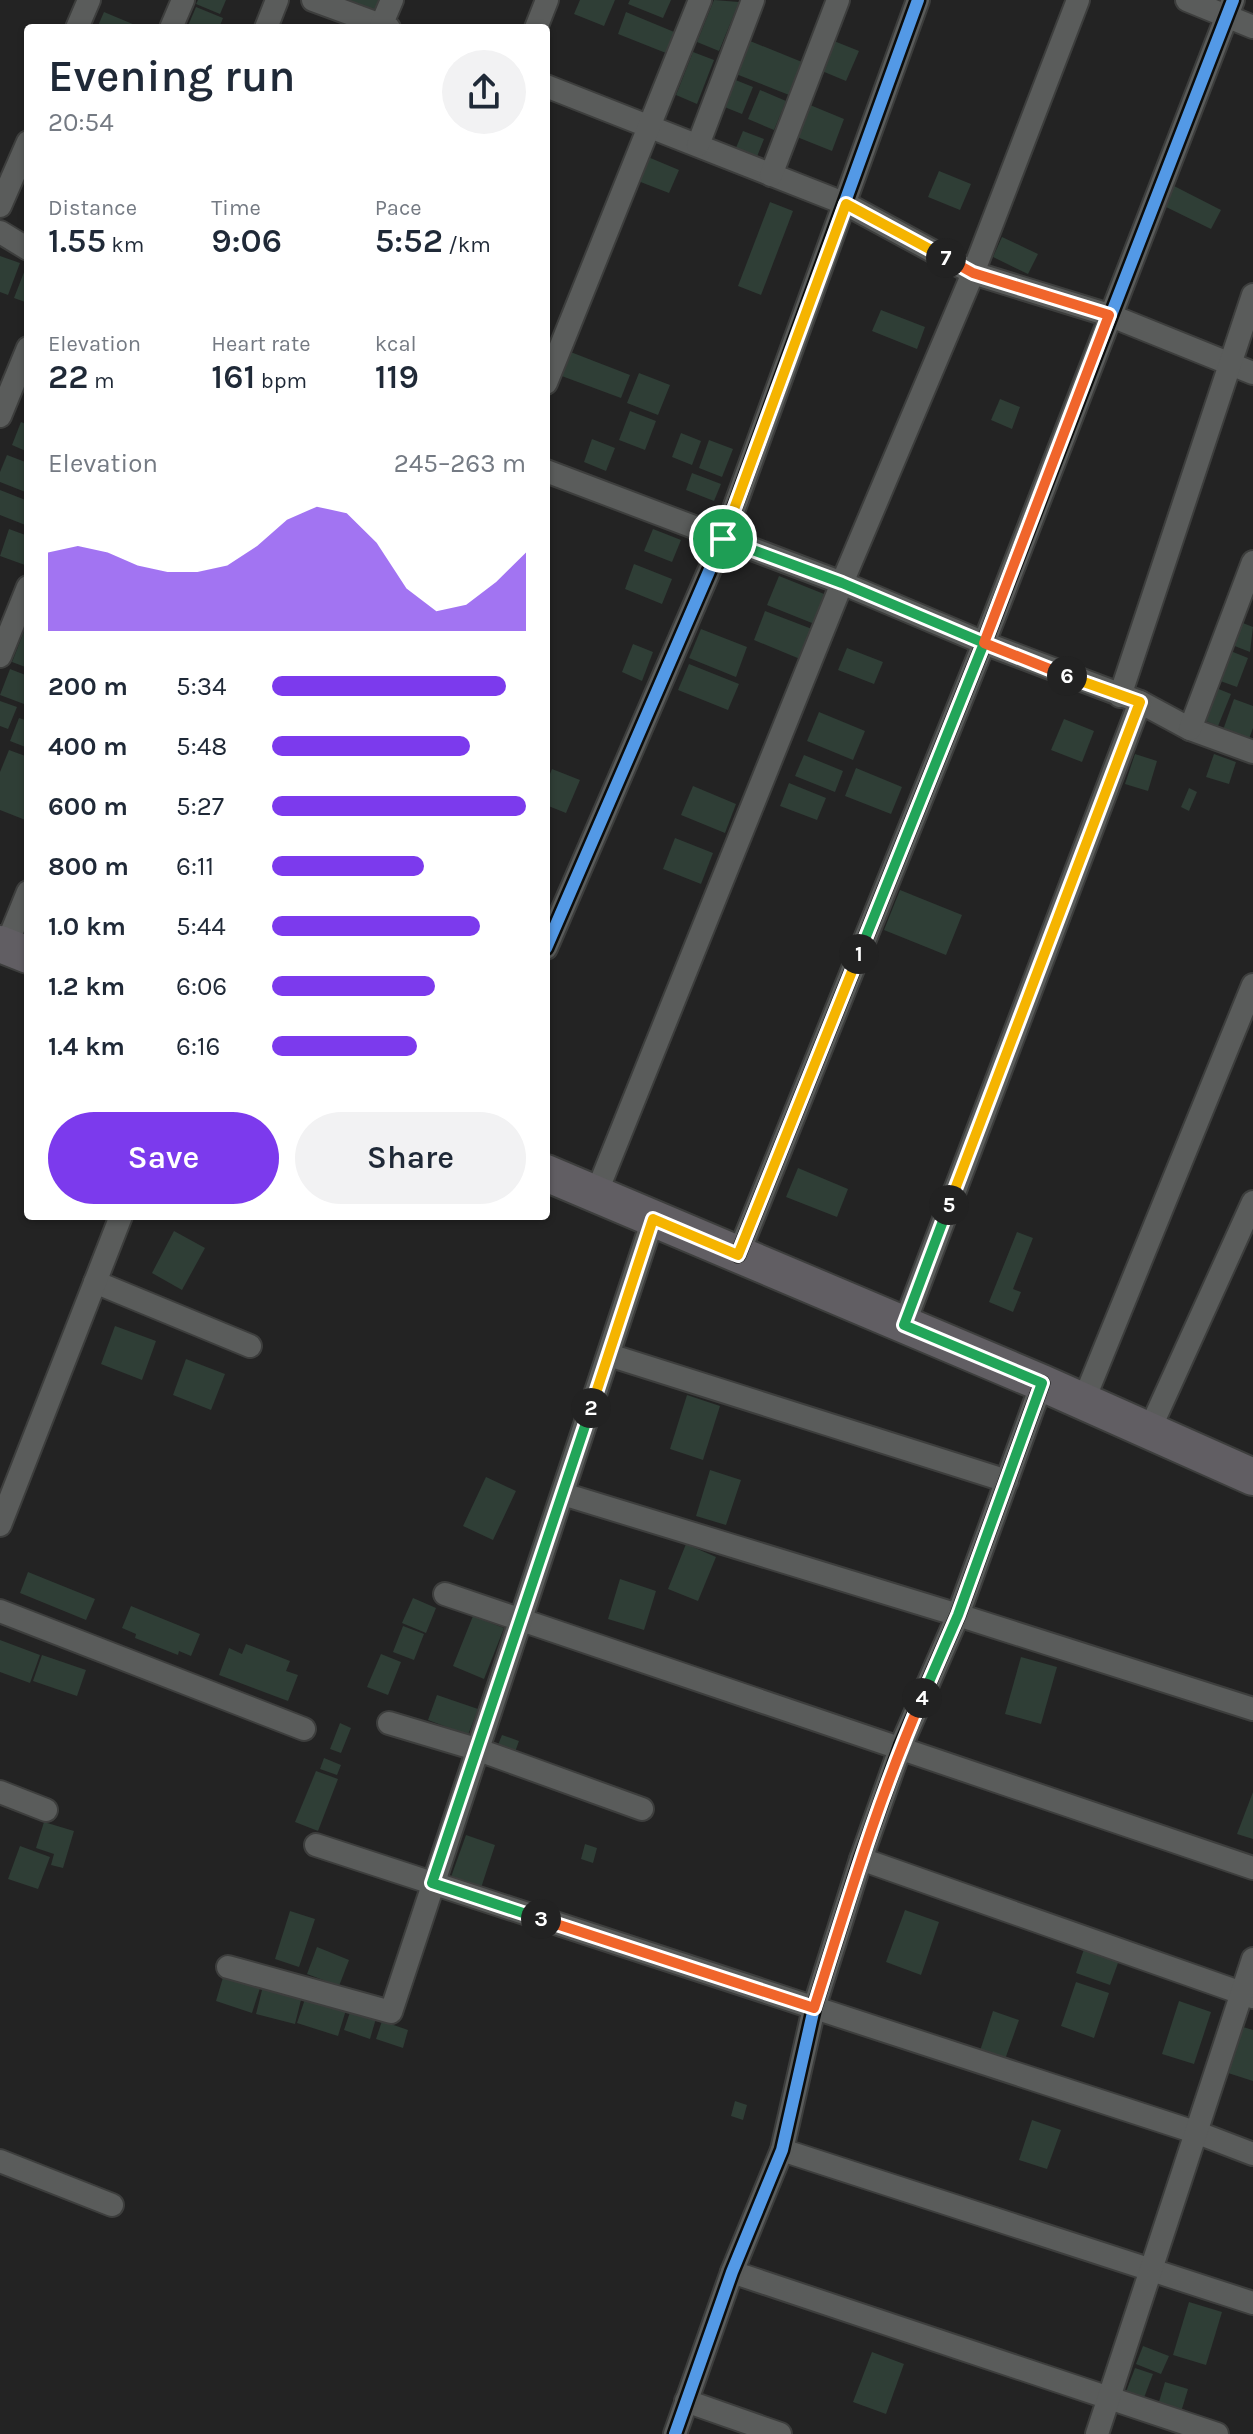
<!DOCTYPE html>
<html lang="en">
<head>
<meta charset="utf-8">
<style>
  :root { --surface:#fff; --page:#f2f2f3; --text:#1f2937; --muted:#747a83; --accent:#7c3aed }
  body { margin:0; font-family:Karla,sans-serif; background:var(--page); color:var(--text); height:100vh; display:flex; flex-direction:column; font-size:30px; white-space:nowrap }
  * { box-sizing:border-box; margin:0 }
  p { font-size:26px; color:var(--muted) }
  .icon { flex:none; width:44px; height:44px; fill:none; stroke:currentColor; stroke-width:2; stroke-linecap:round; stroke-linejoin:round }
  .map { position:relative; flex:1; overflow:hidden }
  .side { position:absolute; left:24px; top:24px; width:526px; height:1196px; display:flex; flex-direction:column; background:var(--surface); border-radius:8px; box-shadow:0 2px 6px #0004 }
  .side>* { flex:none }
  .pin { position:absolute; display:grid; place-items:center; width:68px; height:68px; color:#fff; margin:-34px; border:4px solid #fff; border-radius:50%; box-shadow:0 2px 8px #0007 }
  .km { position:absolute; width:40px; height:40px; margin:-20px; border-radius:50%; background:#222; color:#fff; font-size:22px; line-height:40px; text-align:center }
  .round { display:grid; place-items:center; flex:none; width:84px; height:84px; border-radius:42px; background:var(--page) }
  .head { display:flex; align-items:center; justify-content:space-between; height:136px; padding:0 24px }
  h1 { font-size:44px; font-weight:600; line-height:60px }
  .stats { display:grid; grid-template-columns:repeat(3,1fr); gap:12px; height:136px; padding:8px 24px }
  .stats div { display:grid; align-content:center }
  .stats b { font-size:34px; font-weight:600 }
  .stats small { font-size:22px; font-weight:400 }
  .stats p { font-size:22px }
  .chart { height:224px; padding:16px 24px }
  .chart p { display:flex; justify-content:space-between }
  .chart svg { width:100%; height:144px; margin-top:8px; fill:var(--accent); opacity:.7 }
  .action { display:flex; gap:16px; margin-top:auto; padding:16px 24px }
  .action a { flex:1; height:92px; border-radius:48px; background:var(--accent); color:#fff; font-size:32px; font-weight:600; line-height:92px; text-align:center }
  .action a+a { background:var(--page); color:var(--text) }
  ul { padding:0 24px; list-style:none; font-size:26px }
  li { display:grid; grid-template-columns:128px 96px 1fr; align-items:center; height:60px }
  li i { height:20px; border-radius:10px; background:var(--accent) }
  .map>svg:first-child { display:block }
  .building { fill:#2f3e36 }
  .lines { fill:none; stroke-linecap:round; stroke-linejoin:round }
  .minor-casing { stroke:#3d3e3d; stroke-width:26 }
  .primary-casing { stroke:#3d3e3d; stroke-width:40 }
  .minor { stroke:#5a5c5b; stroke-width:22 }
  .primary { stroke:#615e63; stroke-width:36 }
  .cycleway-casing { stroke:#0c0d0c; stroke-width:17 }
  .cycleway { stroke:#5399e6; stroke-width:12 }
  .split-1-casing { stroke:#fff; stroke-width:16 }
  .split-2-casing { stroke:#fff; stroke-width:16 }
  .split-3-casing { stroke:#fff; stroke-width:16 }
  .split-4-casing { stroke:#fff; stroke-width:16 }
  .split-5-casing { stroke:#fff; stroke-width:16 }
  .split-6-casing { stroke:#fff; stroke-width:16 }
  .split-7-casing { stroke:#fff; stroke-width:16 }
  .split-8-casing { stroke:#fff; stroke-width:16 }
  .split-1 { stroke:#22a559; stroke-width:10 }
  .split-2 { stroke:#f5b400; stroke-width:10 }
  .split-3 { stroke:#22a559; stroke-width:10 }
  .split-4 { stroke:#f0652b; stroke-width:10 }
  .split-5 { stroke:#22a559; stroke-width:10 }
  .split-6 { stroke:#f5b400; stroke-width:10 }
  .split-7 { stroke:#f0652b; stroke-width:10 }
  .split-8 { stroke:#f5b400; stroke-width:10 }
</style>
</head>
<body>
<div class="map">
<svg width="1253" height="2434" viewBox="0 0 1253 2434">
  <rect width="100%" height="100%" fill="#232323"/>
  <g class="building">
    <path d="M198 0H226L220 14 196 4Z"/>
    <path d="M344 0H381L376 13Z"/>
    <path d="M580 0H615L604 26 574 14Z"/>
    <path d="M630 0H671L663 18 628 4Z"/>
    <path d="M714 0 739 2 719 51 697 42Z"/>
    <path d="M196 7 223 18 219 28H187Z"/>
    <path d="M104 12 135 25 134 28H97Z"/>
    <path d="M626 12 679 34 671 55 618 34Z"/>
    <path d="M750 41 802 62 789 95 736 74Z"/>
    <path d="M834 41 859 51 846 81 822 71Z"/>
    <path d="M693 52 714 60 697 104 676 95Z"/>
    <path d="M733 79 753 87 742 114 722 106Z"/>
    <path d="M760 90 786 101 774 130 748 119Z"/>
    <path d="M810 105 844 119 832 151 797 137Z"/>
    <path d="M743 131 764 139 754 164 733 155Z"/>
    <path d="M648 157 679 170 669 193 638 181Z"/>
    <path d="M939 171 971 184 960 210 928 197Z"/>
    <path d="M1174 186 1221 210 1211 229 1164 206Z"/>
    <path d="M770 202 793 211 761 295 738 286Z"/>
    <path d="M1002 237 1038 254 1028 274 993 257Z"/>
    <path d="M0 256 20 263 8 295 0 292Z"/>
    <path d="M28 262V303L14 298Z"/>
    <path d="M881 310 925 327 917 349 872 331Z"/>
    <path d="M568 351 630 375 621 398 559 375Z"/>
    <path d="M639 373 670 385 658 415 627 403Z"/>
    <path d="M1000 399 1020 407 1012 429 991 420Z"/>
    <path d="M630 411 656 421 645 450 619 440Z"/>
    <path d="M21 422 28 425V452L12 445Z"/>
    <path d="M681 433 701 441 692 465 672 457Z"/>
    <path d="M592 439 615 448 606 471 584 462Z"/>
    <path d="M709 440 733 449 722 477 699 468Z"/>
    <path d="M7 455 28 463V493L0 482V472Z"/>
    <path d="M692 473 721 484 714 501 686 490Z"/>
    <path d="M0 490 28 501V526L0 515Z"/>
    <path d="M9 529 28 536 25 565 0 556Z"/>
    <path d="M653 529 681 540 672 562 644 551Z"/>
    <path d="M634 564 672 579 662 604 625 589Z"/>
    <path d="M779 576 829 596 817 625 767 605Z"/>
    <path d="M765 611 812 629 800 659 754 640Z"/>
    <path d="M1235 620 1253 627 1250 652 1227 643Z"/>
    <path d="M28 621V668L12 662Z"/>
    <path d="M701 629 747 647 736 677 689 658Z"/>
    <path d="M633 644 653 652 642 681 622 672Z"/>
    <path d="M847 648 883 662 874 684 838 670Z"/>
    <path d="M1223 648 1248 658 1237 687 1212 678Z"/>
    <path d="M689 664 739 684 728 710 678 690Z"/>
    <path d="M10 669 28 676V693L24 704 0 695Z"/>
    <path d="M1211 686 1231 694 1218 726 1199 718Z"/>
    <path d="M1234 699 1253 706V728L1249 739 1223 730Z"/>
    <path d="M0 701 17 707 8 729 0 726Z"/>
    <path d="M819 712 865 731 853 760 807 741Z"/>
    <path d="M19 718 28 721V748L10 741Z"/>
    <path d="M1064 719 1094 731 1082 762 1051 750Z"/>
    <path d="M9 750 28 757V821L0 810V772Z"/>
    <path d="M1135 754 1157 761 1148 791 1125 784Z"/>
    <path d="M1214 754 1236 762 1229 784 1206 777Z"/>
    <path d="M804 755 843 771 835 792 795 776Z"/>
    <path d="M856 768 902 787 891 814 845 796Z"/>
    <path d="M552 769 580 780 566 813 546 805V784Z"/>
    <path d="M789 783 826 798 817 820 780 806Z"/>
    <path d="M693 786 736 804 725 833 681 815Z"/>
    <path d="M1189 788 1197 792 1189 811 1181 807Z"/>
    <path d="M675 838 713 853 701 884 663 869Z"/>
    <path d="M900 890 962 915 946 955 884 930Z"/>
    <path d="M798 1168 848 1189 837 1217 786 1197Z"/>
    <path d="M174 1231 205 1248 182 1290 152 1273Z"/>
    <path d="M1017 1232 1033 1238 1013 1289 1021 1292 1013 1312 989 1302Z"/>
    <path d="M115 1326 156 1341 142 1380 101 1364Z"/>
    <path d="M186 1359 225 1374 211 1410 173 1395Z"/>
    <path d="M687 1395 720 1406 703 1460 670 1449Z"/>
    <path d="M710 1470 741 1480 726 1525 696 1516Z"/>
    <path d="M486 1477 516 1491 493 1540 463 1526Z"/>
    <path d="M686 1544 716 1557 698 1601 668 1589Z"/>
    <path d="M28 1572 95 1599 86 1620 20 1593Z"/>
    <path d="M620 1579 656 1591 644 1630 608 1619Z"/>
    <path d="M413 1598 436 1608 426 1633 402 1623Z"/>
    <path d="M131 1606 200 1634 191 1656 179 1651 178 1655 135 1638 136 1634 122 1628Z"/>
    <path d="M473 1616 504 1628 484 1679 453 1666Z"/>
    <path d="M403 1626 424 1634 414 1660 393 1652Z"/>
    <path d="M0 1640 40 1655 30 1683 0 1672Z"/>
    <path d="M246 1644 290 1661 286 1671 298 1675 288 1701 219 1675 229 1648 242 1654Z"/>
    <path d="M381 1654 401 1662 388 1695 367 1687Z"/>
    <path d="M42 1655 86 1670 77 1696 33 1681Z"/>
    <path d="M1021 1657 1057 1667 1041 1724 1005 1714Z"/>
    <path d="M437 1695 478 1709 468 1735 428 1720Z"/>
    <path d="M340 1723 351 1728 341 1753 330 1749Z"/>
    <path d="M502 1735 519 1741 515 1752 498 1745Z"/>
    <path d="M324 1758 341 1765 337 1775 320 1769Z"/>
    <path d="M316 1771 338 1779 318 1831 295 1822Z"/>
    <path d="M1253 1792V1839L1237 1834Z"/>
    <path d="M44 1822 74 1831 63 1868 51 1865 54 1854 36 1848Z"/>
    <path d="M466 1835 495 1845 481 1888 451 1877Z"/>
    <path d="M585 1844 597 1848 593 1863 581 1859Z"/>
    <path d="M20 1846 50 1857 38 1889 8 1879Z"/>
    <path d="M905 1910 939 1922 921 1975 886 1962Z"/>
    <path d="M290 1911 315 1919 299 1967 275 1959Z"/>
    <path d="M1087 1940 1122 1952 1110 1985 1076 1973Z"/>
    <path d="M317 1947 349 1960 339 1986 307 1974Z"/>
    <path d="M224 1974 261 1985 252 2013 216 2001Z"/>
    <path d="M1076 1982 1109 1993 1094 2038 1061 2026Z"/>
    <path d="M263 1986 302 1996 295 2024 256 2014Z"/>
    <path d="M306 1996 346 2010 338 2036 297 2023Z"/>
    <path d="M1179 2001 1211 2012 1194 2064 1162 2054Z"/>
    <path d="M352 2006 377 2015 370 2039 344 2030Z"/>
    <path d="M993 2011 1019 2020 1003 2065 978 2057Z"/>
    <path d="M382 2021 408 2030 403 2048 376 2039Z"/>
    <path d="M1243 2027 1253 2030V2081L1228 2073Z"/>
    <path d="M735 2101 747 2105 743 2120 731 2116Z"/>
    <path d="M1032 2120 1061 2130 1047 2169 1019 2160Z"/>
    <path d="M1189 2302 1222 2312 1206 2365 1173 2355Z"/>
    <path d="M1143 2346 1169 2356 1161 2374 1136 2364Z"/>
    <path d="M872 2352 904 2364 886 2414 853 2402Z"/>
    <path d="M1135 2368 1153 2374 1142 2403 1124 2397Z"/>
    <path d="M1165 2382 1188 2389 1181 2412 1158 2405Z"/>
  </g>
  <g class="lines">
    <g class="minor-casing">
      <g id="minor">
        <path d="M313 0 389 28"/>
        <path d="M1187 0 1253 27"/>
        <path d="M77 28 89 0"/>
        <path d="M171 28 183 0"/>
        <path d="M266 28 277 0"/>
        <path d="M380 28 392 0"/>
        <path d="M536 28 547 0"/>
        <path d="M546 86 846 204 973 273 1109 315 1253 373"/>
        <path d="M698 145 753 0"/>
        <path d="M771 175 838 0"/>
        <path d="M0 206 28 142"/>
        <path d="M0 232 28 249"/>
        <path d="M546 383 700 0"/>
        <path d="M0 416 28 348"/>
        <path d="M546 471 842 583 984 643 1140 702 1190 729 1253 752"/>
        <path d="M0 656 28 587"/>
        <path d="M1120 696 1253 295"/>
        <path d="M1190 729 1253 562"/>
        <path d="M6 946 28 892"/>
        <path d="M546 948 723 539 918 0"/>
        <path d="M596 1194 842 583 973 273 1078 0"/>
        <path d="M738 1255 984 643 1233 0"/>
        <path d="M95 1282 250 1346"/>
        <path d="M904 1325 1140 702"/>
        <path d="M609 1355 1007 1481"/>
        <path d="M1083 1402 1253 985"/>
        <path d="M1149 1431 1253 1202"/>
        <path d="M563 1494 958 1615 1253 1709"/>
        <path d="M0 1525 121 1216"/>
        <path d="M445 1594 1253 1868"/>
        <path d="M0 1611 304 1729"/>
        <path d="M389 1723 476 1749 642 1809"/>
        <path d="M0 1792 46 1810"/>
        <path d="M316 1845 1198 2133 1253 2154"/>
        <path d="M861 1859 1253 1997"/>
        <path d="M228 1967 391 2012 653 1219"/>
        <path d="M782 2150 1253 2303"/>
        <path d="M0 2161 112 2205"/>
        <path d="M732 2272 1217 2434"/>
        <path d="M686 2401 780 2434"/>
        <path d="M675 2434 732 2272 782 2150 814 2008 861 1859 901 1746 958 1615 1042 1383"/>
        <path d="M1097 2434 1253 1959"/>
      </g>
    </g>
    <g class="primary-casing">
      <g id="primary">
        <path d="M0 944 28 955"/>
        <path d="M546 1173 1042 1383 1253 1477"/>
      </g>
    </g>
    <use href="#minor" class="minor"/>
    <use href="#primary" class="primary"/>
    <g class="cycleway-casing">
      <g id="cycleway">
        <path d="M546 948 723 539 918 0"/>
        <path d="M738 1255 984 643 1233 0"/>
        <path d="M675 2434 732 2272 782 2150 814 2008 861 1859 901 1746 958 1615 1042 1383"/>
      </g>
    </g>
    <use href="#cycleway" class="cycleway"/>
  </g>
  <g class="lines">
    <g class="split-1-casing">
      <path id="split-1" d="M723 539 842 583 984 643 859 954"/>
    </g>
    <g class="split-2-casing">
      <path id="split-2" d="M591 1408 653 1219 738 1255 859 954"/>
    </g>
    <g class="split-3-casing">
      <path id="split-3" d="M541 1919 432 1883 591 1408"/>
    </g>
    <g class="split-4-casing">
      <path id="split-4" d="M541 1919 814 2008C847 1904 878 1799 922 1698"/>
    </g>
    <g class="split-5-casing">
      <path id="split-5" d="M922 1698 958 1615 1042 1383 904 1325 949 1205"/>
    </g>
    <g class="split-6-casing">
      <path id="split-6" d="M949 1205 1140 702 1067 676"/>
    </g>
    <g class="split-7-casing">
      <path id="split-7" d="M946 258 973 273 1109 315 984 643 1067 676"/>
    </g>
    <g class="split-8-casing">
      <path id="split-8" d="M723 539 846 204 946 258"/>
    </g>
    <use href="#split-1" class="split-1"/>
    <use href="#split-2" class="split-2"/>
    <use href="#split-3" class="split-3"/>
    <use href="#split-4" class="split-4"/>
    <use href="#split-5" class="split-5"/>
    <use href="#split-6" class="split-6"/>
    <use href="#split-7" class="split-7"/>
    <use href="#split-8" class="split-8"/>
  </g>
</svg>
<div class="pin" style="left:723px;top:539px;background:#1e9e55"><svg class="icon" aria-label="arrive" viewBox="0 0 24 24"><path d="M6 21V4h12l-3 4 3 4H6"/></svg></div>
<b class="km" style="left:859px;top:954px">1</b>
<b class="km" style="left:591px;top:1408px">2</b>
<b class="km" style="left:541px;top:1919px">3</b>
<b class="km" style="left:922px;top:1698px">4</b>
<b class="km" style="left:949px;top:1205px">5</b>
<b class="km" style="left:1067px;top:676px">6</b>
<b class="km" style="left:946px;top:258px">7</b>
<section class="side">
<div class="head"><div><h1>Evening run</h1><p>20:54</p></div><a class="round"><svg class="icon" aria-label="share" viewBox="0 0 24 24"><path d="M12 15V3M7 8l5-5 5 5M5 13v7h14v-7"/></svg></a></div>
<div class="stats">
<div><p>Distance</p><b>1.55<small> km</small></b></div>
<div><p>Time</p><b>9:06</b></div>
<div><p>Pace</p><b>5:52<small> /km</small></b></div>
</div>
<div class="stats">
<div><p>Elevation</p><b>22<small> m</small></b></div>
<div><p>Heart rate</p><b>161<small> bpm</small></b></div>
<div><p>kcal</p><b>119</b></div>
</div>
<div class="chart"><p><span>Elevation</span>245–263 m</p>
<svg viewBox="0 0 160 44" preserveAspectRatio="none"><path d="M0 44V20L10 18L20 20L30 24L40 26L50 26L60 24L70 18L80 10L90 6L100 8L110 17L120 31L130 38L140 36L150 29L160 20V44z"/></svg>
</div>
<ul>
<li><b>200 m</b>5:34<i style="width:92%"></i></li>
<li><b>400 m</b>5:48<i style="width:78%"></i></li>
<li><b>600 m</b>5:27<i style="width:100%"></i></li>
<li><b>800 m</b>6:11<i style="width:60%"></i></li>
<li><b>1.0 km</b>5:44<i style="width:82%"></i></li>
<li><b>1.2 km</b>6:06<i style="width:64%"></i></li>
<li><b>1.4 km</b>6:16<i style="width:57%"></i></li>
</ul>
<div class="action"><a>Save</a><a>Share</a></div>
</section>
</div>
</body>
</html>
